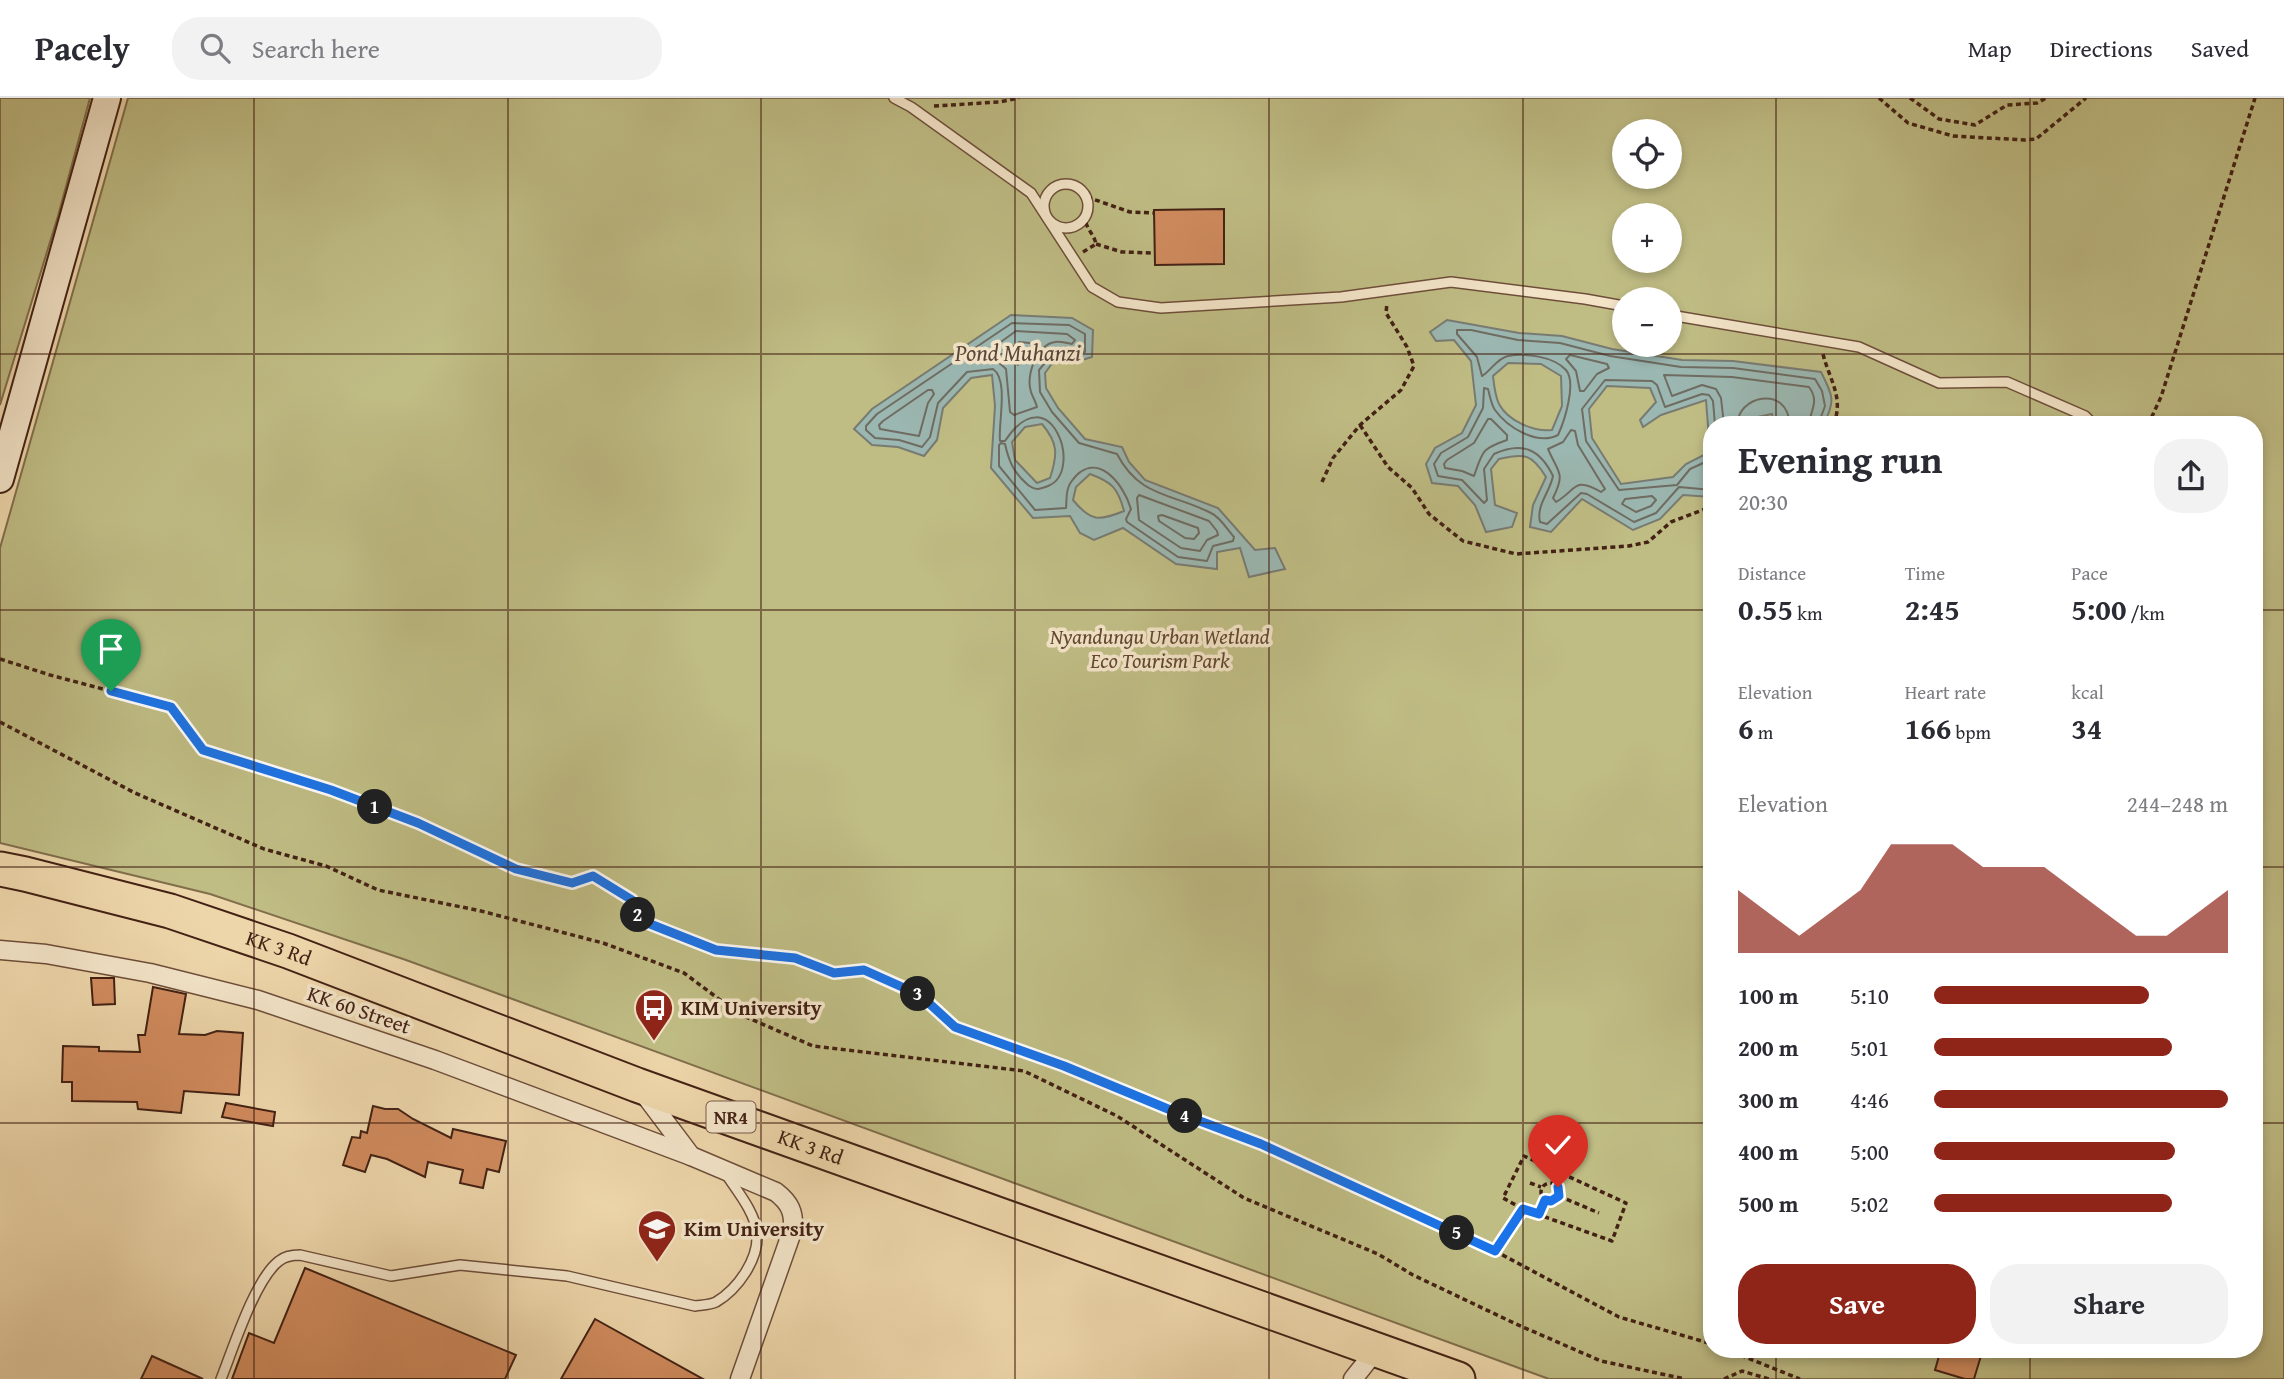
<!DOCTYPE html>
<html lang="en">
<head>
<meta charset="utf-8">
<style>
  :root { --surface:#fff; --page:#f2f2f3; --text:#2b2b33; --muted:#7c7c81; --line:#e1e1e2; --accent:#8f2418 }
  body { margin:0; font-family:"Gentium Book Plus",serif; background:var(--page); color:var(--text); height:100vh; display:flex; flex-direction:column; font-size:26px; white-space:nowrap }
  * { box-sizing:border-box; margin:0 }
  p { font-size:23px; color:var(--muted) }
  .icon { flex:none; width:38px; height:38px; fill:none; stroke:currentColor; stroke-width:2; stroke-linecap:round; stroke-linejoin:round }
  .map { position:relative; flex:1; overflow:hidden }
  .details { position:absolute; left:1703px; top:318px; width:560px; height:942px; display:flex; flex-direction:column; background:var(--surface); border-radius:28px; box-shadow:0 4px 10px #0003 }
  .details>* { flex:none }
  .controls { position:absolute; left:1612px; top:21px; display:grid; gap:14px }
  .controls a { display:grid; place-items:center; width:70px; height:70px; border-radius:50%; background:var(--surface); box-shadow:0 4px 10px #0003; font-size:35px }
  .pin { position:absolute; display:grid; place-items:center; width:60px; height:60px; color:#fff; margin:-72px -30px; border-radius:50% 50% 50% 0; rotate:-45deg; box-shadow:0 0 7px #0007 }
  .pin .icon { rotate:45deg }
  .km { position:absolute; width:35px; height:35px; margin:-18px; border-radius:50%; background:#222; color:#fff; font-size:19px; line-height:35px; text-align:center }
  .round { display:grid; place-items:center; flex:none; width:74px; height:74px; border-radius:28px; background:var(--page) }
  .head { display:flex; align-items:center; justify-content:space-between; height:119px; padding:0 35px }
  h1 { font-size:38px; font-weight:700; line-height:52px }
  .figures { display:grid; grid-template-columns:repeat(3,1fr); gap:10px; height:119px; padding:7px 35px }
  .figures div { display:grid; align-content:center }
  .figures b { font-size:30px; font-weight:700 }
  .figures small { font-size:19px; font-weight:400 }
  .figures p { font-size:19px }
  .chart { height:196px; padding:14px 35px }
  .chart p { display:flex; justify-content:space-between }
  .chart svg { width:100%; height:126px; margin-top:7px; fill:var(--accent); opacity:.7 }
  .button { display:flex; gap:14px; margin-top:auto; padding:14px 35px }
  .button a { flex:1; height:80px; border-radius:28px; background:var(--accent); color:#fff; font-size:28px; font-weight:700; line-height:80px; text-align:center }
  .button a+a { background:var(--page); color:var(--text) }
  ul { padding:0 35px; list-style:none; font-size:23px }
  li { display:grid; grid-template-columns:112px 84px 1fr; align-items:center; height:52px }
  li i { height:18px; border-radius:9px; background:var(--accent) }
  header { display:flex; align-items:center; gap:42px; box-sizing:border-box; height:98px; padding:0 35px; background:var(--surface); border-bottom:2px solid var(--line) }
  header strong { font-size:33px }
  nav { display:flex; gap:38px; margin-inline-start:auto; font-size:24px }
  .search { width:490px; height:63px; background:var(--page); display:flex; align-items:center; gap:18px; box-sizing:border-box; padding:0 24px; border-radius:28px; color:var(--muted); font-size:26px }
  .map>svg:first-child { display:block }
  .green { fill:#bfbc84; stroke:#816e4c; stroke-width:2; fill-rule:evenodd }
  .water { fill:#9bb7b1; stroke:#787b72; stroke-width:2; fill-rule:evenodd }
  .lines { fill:none; stroke-linecap:round; stroke-linejoin:round }
  .shore { stroke:#6f6c62; stroke-width:2 }
  .building { fill:#d08b5e; stroke:#432114; stroke-width:2 }
  .lane-casing { stroke:#6e4e3a; stroke-width:12 }
  .street-casing { stroke:#6e4e3a; stroke-width:21 }
  .secondary-casing { stroke:#432114; stroke-width:30 }
  .highway-casing { stroke:#432114; stroke-width:37 }
  .path { stroke:#432114; stroke-width:3.5; stroke-dasharray:5 3.5; stroke-linecap:butt }
  .lane { stroke:#f3e4c8; stroke-width:9 }
  .street { stroke:#f3e4c8; stroke-width:18 }
  .secondary { stroke:#f3e4c8; stroke-width:26 }
  .highway { stroke:#edd6aa; stroke-width:33 }
  .route-casing { stroke:#fff; stroke-width:14 }
  .route { stroke:#1a73e8; stroke-width:9 }
  .grid { fill:none; stroke:#432114; stroke-width:2; stroke-opacity:0.55 }
  .labels { text-anchor:middle; stroke-width:7; stroke-linejoin:round; paint-order:stroke }
  .shield { fill:#f3e4c8; stroke:#785c4a; stroke-width:2 }
  .shield-label { font-size:19px; font-weight:bold; fill:#432114 }
  .park-label { font-size:21px; font-style:italic; fill:#624830; stroke:#f3e4c8 }
  .street-label { font-size:21px; fill:#432114; stroke:#f3e4c8 }
  .poi-label { font-size:21px; font-weight:bold; fill:#432114; stroke:#f3e4c8; text-anchor:start }
  .water-label { font-size:23px; font-style:italic; fill:#59463b; stroke:#f3e4c8 }
</style>
</head>
<body>
<header>
<strong>Pacely</strong>
<div class="search"><svg class="icon" aria-label="search" viewBox="0 0 24 24"><circle cx="10" cy="10" r="6"/><path d="M15 15l6 6"/></svg>Search here</div>
<nav><a>Map</a><a>Directions</a><a>Saved</a></nav>
</header>
<div class="map">
<svg width="2284" height="1281" viewBox="0 0 2284 1281">
  <rect width="100%" height="100%" fill="#edd6aa"/>
  <filter id="stains"><feTurbulence type="fractalNoise" baseFrequency=".00286" numOctaves="4"/><feColorMatrix values="0 0 0 0 .2 0 0 0 0 .09 0 0 0 0 .02 0 0 0 .5 -.17"/></filter>
  <radialGradient id="worn" r=".72"><stop offset=".6" stop-color="#630" stop-opacity="0"/><stop offset="1" stop-color="#630" stop-opacity=".3"/></radialGradient>
  <g class="green">
    <path d="M0 0H90L58 118 0 307Z"/>
    <path d="M128 0H2284V1281H1549L406 862 210 796 0 745V450ZM1624 33H1670V79H1624ZM1624 117H1670V163H1624ZM1624 201H1670V247H1624ZM1712 327H2254V1251H1712Z"/>
  </g>
  <g class="water">
    <path d="M1011 217 1072 220 1093 232 1092 259 1079 263 1057 259 1045 275 1046 290 1058 310 1085 341 1122 349 1129 364 1145 382 1218 410 1255 452 1275 450 1285 471 1249 479 1240 450 1217 454V471L1176 466 1123 430 1094 442 1080 435 1070 418 1033 420 991 370 995 308 992 277 971 280 943 310 937 342 924 358 898 349 872 347 854 331 872 311ZM1042 326C1058 345 1058 356 1050 380L1037 385 1015 362 1012 344 1025 329ZM1090 376C1112 384 1118 390 1124 413 1099 423 1091 424 1073 402L1076 389Z"/>
    <path d="M1447 222 1519 235 1562 238 1612 251 1682 262 1733 263 1821 274C1833 298 1836 303 1823 327H1774L1772 316 1753 320 1755 327H1712L1711 399 1683 397 1660 421 1633 432 1582 401 1551 434 1530 429 1533 407 1546 379C1532 356 1525 355 1499 361L1491 371 1495 407 1517 415 1512 429 1486 434 1475 407 1458 388 1432 385 1426 366 1435 350 1462 335 1476 307 1471 263 1454 242 1436 243 1430 234ZM1508 265 1541 266 1561 278 1562 308 1552 332C1534 334 1508 323 1499 306 1495 298 1494 287 1493 278ZM1607 288 1650 290 1656 304 1640 322 1643 329 1661 317 1706 302 1710 354 1686 366 1673 379 1621 386 1592 340 1589 311Z"/>
  </g>
  <g class="lines">
    <g class="shore">
      <path d="M1012 225 1069 227 1085 236V254L1078 256 1055 253 1039 272 1040 294 1052 314 1079 345 1117 356C1140 400 1172 395 1211 415 1220 419 1227 431 1234 439L1233 443 1213 448 1207 463 1178 459 1127 424 1126 421 1131 411C1123 384 1095 350 1071 384 1065 392 1067 403 1066 410L1035 412 999 368V347L1001 345 1005 346C1009 364 1014 375 1028 387 1036 393 1040 391 1048 388 1085 374 1050 275 1005 343H1000C998 325 1009 282 993 271L967 274 938 305 930 339 922 349 899 342 875 340 866 332V328L877 316Z"/>
      <path d="M1016 233 1067 236 1075 242 1072 246C1066 245 1060 243 1055 244 1036 247 1026 278 1031 294 1033 300 1036 304 1037 309L1014 317 1010 314 1006 271 996 262H983L980 259Z"/>
      <path d="M1019 244 1030 245 1032 248 1018 267 1006 254Z"/>
      <path d="M1570 257 1607 266 1609 270 1597 276 1584 293H1580L1576 273 1566 261Z"/>
      <path d="M928 292H932L934 296 928 305 919 338 880 331 879 327 883 323Z"/>
      <path d="M1488 321H1491L1507 337V342C1481 351 1483 353 1474 378L1462 373 1445 370 1444 366 1447 362 1474 345Z"/>
      <path d="M1724 327 1721 300 1716 291 1702 287 1672 298 1664 277 1732 279 1809 289C1820 304 1810 312 1809 327"/>
      <path d="M1738 327C1735 300 1787 284 1790 327"/>
      <path d="M1571 332 1575 333 1578 347 1605 391 1601 394C1573 378 1577 392 1556 404L1553 400C1566 374 1558 375 1548 351L1563 344Z"/>
      <path d="M1712 361 1690 371 1677 387 1619 392 1586 343 1582 311 1605 282 1652 283 1657 287 1665 309 1702 296 1709 297 1713 303 1715 327"/>
      <path d="M1712 392 1679 389 1656 415 1634 424 1587 396 1581 395 1547 426 1540 424C1536 407 1550 394 1553 378 1540 351 1522 343 1494 356L1484 371 1487 402 1484 405 1462 382 1438 378 1434 366 1441 355 1468 339 1483 310 1484 290 1488 291C1490 298 1491 306 1495 312 1507 329 1537 348 1558 337 1564 324 1577 285 1566 272 1553 258 1525 255 1508 258 1497 260 1490 274 1482 278L1477 259 1457 236V232H1471L1518 242 1560 245 1610 258 1681 269 1733 270 1815 281 1822 293 1825 308 1818 327"/>
      <path d="M1139 397 1209 423 1217 433 1218 437 1207 442 1200 453 1181 450 1139 422 1137 400Z"/>
      <path d="M1652 398 1656 402 1651 408 1636 414 1622 406 1625 401Z"/>
      <path d="M1162 417 1198 430 1199 435 1194 441 1185 440 1159 423 1158 418Z"/>
    </g>
  </g>
  <g class="building">
    <path d="M1224 111V166L1155 167 1154 112Z"/>
    <path d="M91 880H114L115 906 93 907Z"/>
    <path d="M153 889 186 896 179 936 205 937 217 933 243 935 239 997 184 993 181 1015 138 1011 137 1004 72 1003V984H62L63 948 99 949V953L140 954 138 937H145Z"/>
    <path d="M226 1005 275 1014 273 1028 222 1019Z"/>
    <path d="M373 1008 385 1011H398L413 1021 451 1040 453 1031 506 1043 499 1074 487 1071 483 1090 460 1085 463 1072 428 1064 425 1079 387 1061 371 1057 365 1074 343 1067 352 1039 360 1040 361 1033 367 1035Z"/>
    <path d="M305 1170 516 1257 505 1281H232L249 1235 274 1245Z"/>
    <path d="M595 1221 703 1281H561Z"/>
    <path d="M1941 1251H1983L1974 1281H1965L1935 1272Z"/>
    <path d="M152 1258 203 1281H141Z"/>
  </g>
  <g class="lines">
    <g class="lane-casing">
      <g id="lane">
        <path d="M894 0 911 9 1031 95 1092 189 1118 204 1161 210 1341 199 1451 184 1585 201 1624 208"/>
        <circle cx="1066" cy="108" r="22"/>
        <path d="M1670 217 1859 249 1939 285 2007 284 2085 318 2094 327"/>
        <path d="M221 1281C233 1251 255 1181 279 1163 285 1158 292 1157 300 1157L391 1178 460 1167 567 1178 695 1208C702 1207 710 1207 716 1204 738 1191 759 1161 757 1135 755 1114 737 1093 726 1076"/>
      </g>
    </g>
    <g class="street-casing">
      <g id="street">
        <path d="M0 852 46 856 150 875 258 902 435 962 691 1058"/>
        <path d="M642 993 691 1058 776 1094C790 1105 794 1114 793 1131L740 1281"/>
        <path d="M1353 1281 1376 1252"/>
      </g>
    </g>
    <g class="secondary-casing">
      <path id="secondary" d="M0 381 107 0"/>
    </g>
    <g class="highway-casing">
      <g id="highway">
        <path id="s1" d="M0 771 25 776 170 813 288 853 637 987 1458 1281"/>
      </g>
    </g>
    <g class="path">
      <path d="M1879 0 1908 25 1953 38 2025 42 2036 41 2086 0"/>
      <path d="M1910 0 1939 21 1975 27 2007 7 2037 5 2046 0"/>
      <path d="M934 8 999 4 1019 0"/>
      <path d="M1087 99 1130 114 1154 115"/>
      <path d="M1096 146 1122 154 1154 155"/>
      <path d="M1083 154 1096 146C1094 136 1086 131 1085 120"/>
      <path d="M1823 256C1829 281 1845 301 1833 327"/>
      <path d="M1360 327 1388 369 1412 390 1429 416 1463 443 1516 456 1629 448 1648 444 1671 424 1708 410 1712 411"/>
      <path d="M2148 327 2161 299 2255 0"/>
      <path d="M1322 384 1333 360 1360 327 1401 292 1414 268 1407 249 1386 215 1387 205"/>
      <path d="M0 561 50 577 171 609 203 652 331 692 418 725 516 771 572 785 593 778 632 802 640 822 716 852 795 860 834 875 865 872 920 897 955 929 1064 968 1261 1046 1495 1153 1619 1219 1712 1246"/>
      <path d="M0 624 135 695 264 751 326 768 378 792 481 813 603 845 684 875 739 916 813 948 1024 973 1117 1018 1244 1100 1378 1156 1413 1177 1516 1226 1601 1263 1685 1281"/>
      <circle cx="1550" cy="1094" r="9"/>
      <path d="M1530 1085 1541 1089"/>
      <path d="M1559 1098 1599 1115"/>
      <path d="M1540 1116 1545 1102"/>
      <path d="M1495 1153 1523 1111 1503 1100 1524 1058 1626 1105 1612 1143 1523 1111"/>
      <path d="M1725 1251 1800 1281"/>
      <path d="M1724 1281 1742 1273 1769 1281"/>
    </g>
    <use href="#lane" class="lane"/>
    <use href="#street" class="street"/>
    <use href="#secondary" class="secondary"/>
    <use href="#highway" class="highway"/>
  </g>
  <g class="lines">
    <g class="route-casing">
      <path id="route" d="M111 593 171 609 203 652 331 692 418 725 516 771 572 785 593 778 632 802 640 822 716 852 795 860 834 875 864 872 920 897 955 929 1064 968 1168 1011 1261 1046 1495 1153 1523 1111 1539 1116 1545 1102 1551 1103 1559 1098 1558 1089"/>
    </g>
    <use href="#route" class="route"/>
  </g>
  <path class="grid" d="M254 0V1281M508 0V1281M761 0V1281M1015 0V1281M1269 0V1281M1523 0V1281M1776 0V327M2030 0V327M0 256H2284M0 512H1712M2254 512H2284M0 769H1712M2254 769H2284M0 1025H1712M2254 1025H2284M1776 1251V1281M2030 1251V1281"/>
  <defs>
    <g id="bus-pin" transform="scale(2.0125)"><path d="M0 17L-7.5 6A9.5 9.5 0 1 1 7.5 6Z" fill="#8f2418" stroke="#f3e4c8"/><path d="M-5-6H5V4H4V6H2V4H-2V6H-4V4H-5ZM-3.5-4V0h7V-4ZM-3.5 1.2v1.5H-2V1.2ZM2 1.2v1.5H3.5V1.2Z" fill="#fff"/></g>
    <g id="school-pin" transform="scale(2.0125)"><path d="M0 17L-7.5 6A9.5 9.5 0 1 1 7.5 6Z" fill="#8f2418" stroke="#f3e4c8"/><path d="M0-5L7-2L0 1L-7-2ZM-4 1L0 2.5L4 1V4Q0 6-4 4Z" fill="#fff"/></g>
  </defs>
  <g fill-rule="evenodd">
    <use href="#bus-pin" x="654" y="910"/>
    <use href="#school-pin" x="657" y="1131"/>
  </g>
  <g class="labels">
    <rect class="shield" x="706.5" y="1003.5" width="49" height="31" rx="5"/>
    <g class="shield-label">
      <text x="731" y="1026">NR4</text>
    </g>
    <g class="park-label">
      <text x="1160" y="546">Nyandungu Urban Wetland<tspan x="1160" dy="24">Eco Tourism Park</tspan></text>
    </g>
    <g class="street-label">
      <text dy="7" stroke="none"><textPath href="#s1" startOffset="290">KK 3 Rd</textPath></text>
      <text transform="translate(359 912) rotate(19)" y="7">KK 60 Street</text>
      <text dy="7" stroke="none"><textPath href="#s1" startOffset="858">KK 3 Rd</textPath></text>
    </g>
    <g class="poi-label">
      <text x="681" y="917">KIM University</text>
      <text x="684" y="1138">Kim University</text>
    </g>
    <g class="water-label">
      <text x="1018" y="263">Pond Muhanzi</text>
    </g>
  </g>
  <rect width="100%" height="100%" filter="url(#stains)"/>
  <rect width="100%" height="100%" fill="url(#worn)"/>
</svg>
<div class="controls">
<a><svg class="icon" aria-label="locate" viewBox="0 0 24 24"><circle cx="12" cy="12" r="6"/><path d="M12 2v4M12 18v4M2 12h4M18 12h4"/></svg></a>
<a>+</a>
<a>−</a>
</div>
<div class="pin" style="left:111px;top:593px;background:#1e9e55"><svg class="icon" aria-label="arrive" viewBox="0 0 24 24"><path d="M6 21V4h12l-3 4 3 4H6"/></svg></div>
<div class="pin" style="left:1558px;top:1089px;background:#d93025"><svg class="icon" aria-label="check" viewBox="0 0 24 24"><path d="M5 12l5 5 9-10"/></svg></div>
<b class="km" style="left:375px;top:709px">1</b>
<b class="km" style="left:638px;top:817px">2</b>
<b class="km" style="left:918px;top:896px">3</b>
<b class="km" style="left:1185px;top:1018px">4</b>
<b class="km" style="left:1457px;top:1135px">5</b>
<section class="details">
<div class="head"><div><h1>Evening run</h1><p>20:30</p></div><a class="round"><svg class="icon" aria-label="share" viewBox="0 0 24 24"><path d="M12 15V3M7 8l5-5 5 5M5 13v7h14v-7"/></svg></a></div>
<div class="figures">
<div><p>Distance</p><b>0.55<small> km</small></b></div>
<div><p>Time</p><b>2:45</b></div>
<div><p>Pace</p><b>5:00<small> /km</small></b></div>
</div>
<div class="figures">
<div><p>Elevation</p><b>6<small> m</small></b></div>
<div><p>Heart rate</p><b>166<small> bpm</small></b></div>
<div><p>kcal</p><b>34</b></div>
</div>
<div class="chart"><p><span>Elevation</span>244–248 m</p>
<svg viewBox="0 0 160 44" preserveAspectRatio="none"><path d="M0 44V22L10 30L20 38L30 30L40 22L50 6L60 6L70 6L80 14L90 14L100 14L110 22L120 30L130 38L140 38L150 30L160 22V44z"/></svg>
</div>
<ul>
<li><b>100 m</b>5:10<i style="width:73%"></i></li>
<li><b>200 m</b>5:01<i style="width:81%"></i></li>
<li><b>300 m</b>4:46<i style="width:100%"></i></li>
<li><b>400 m</b>5:00<i style="width:82%"></i></li>
<li><b>500 m</b>5:02<i style="width:81%"></i></li>
</ul>
<div class="button"><a>Save</a><a>Share</a></div>
</section>
</div>
</body>
</html>
